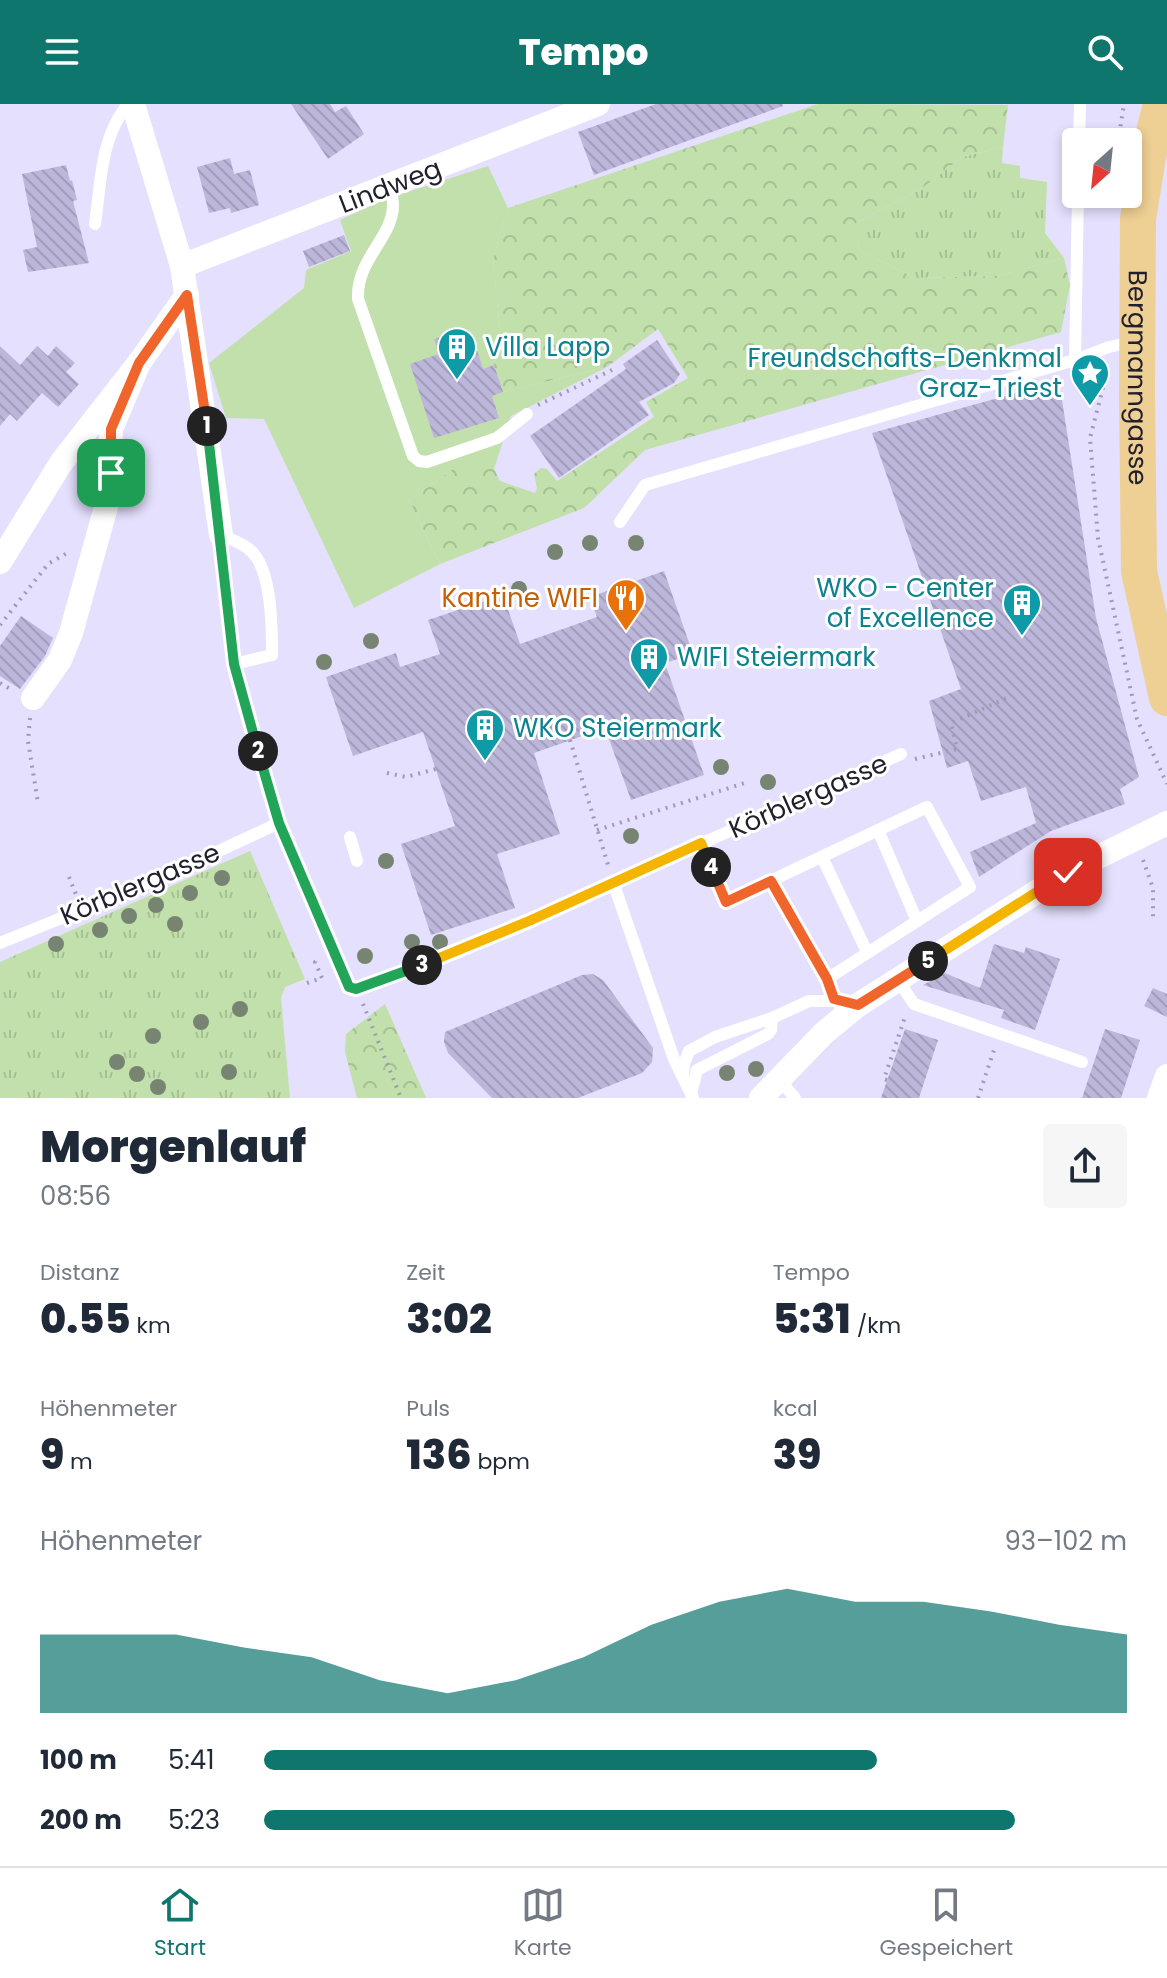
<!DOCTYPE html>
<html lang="de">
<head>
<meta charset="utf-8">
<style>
  :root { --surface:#fff; --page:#f6f6f7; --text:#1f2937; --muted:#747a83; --line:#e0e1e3; --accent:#0f766e }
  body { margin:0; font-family:Poppins,sans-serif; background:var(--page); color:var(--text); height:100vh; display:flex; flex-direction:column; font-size:30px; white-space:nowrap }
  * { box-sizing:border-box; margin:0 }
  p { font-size:26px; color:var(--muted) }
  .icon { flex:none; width:44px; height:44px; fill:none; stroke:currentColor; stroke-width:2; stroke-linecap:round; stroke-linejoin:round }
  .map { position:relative; height:994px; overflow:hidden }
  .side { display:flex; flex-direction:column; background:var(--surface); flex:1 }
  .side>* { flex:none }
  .needle { width:52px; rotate:207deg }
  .controls { position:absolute; left:1062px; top:24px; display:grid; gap:16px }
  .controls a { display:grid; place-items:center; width:80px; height:80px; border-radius:8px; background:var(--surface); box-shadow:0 4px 12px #0003; font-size:40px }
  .pin { position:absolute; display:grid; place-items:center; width:68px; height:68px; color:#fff; margin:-34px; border-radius:16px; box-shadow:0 4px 12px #0006 }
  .km { position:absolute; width:40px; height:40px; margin:-20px; border-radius:50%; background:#222; color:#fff; font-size:22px; line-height:40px; text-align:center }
  .round { display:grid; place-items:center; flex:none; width:84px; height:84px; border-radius:8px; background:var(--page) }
  .head { display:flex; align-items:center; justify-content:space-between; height:136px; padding:0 40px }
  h1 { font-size:44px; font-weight:800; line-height:60px }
  .stats { display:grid; grid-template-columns:repeat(3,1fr); gap:12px; height:136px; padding:8px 40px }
  .stats div { display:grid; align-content:center }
  .stats b { font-size:40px; font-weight:800 }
  .stats small { font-size:22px; font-weight:400 }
  .stats p { font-size:22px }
  .chart { height:224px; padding:16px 40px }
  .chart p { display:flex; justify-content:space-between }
  .chart svg { width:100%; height:144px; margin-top:8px; fill:var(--accent); opacity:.7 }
  ul { padding:0 40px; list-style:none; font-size:26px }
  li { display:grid; grid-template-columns:128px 96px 1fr; align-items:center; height:60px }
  li i { height:20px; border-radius:10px; background:var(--accent) }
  header { display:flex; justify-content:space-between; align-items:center; height:104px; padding:0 40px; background:var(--accent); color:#fff; font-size:36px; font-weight:800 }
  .tab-bar { display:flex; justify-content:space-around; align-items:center; height:112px; border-top:2px solid var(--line); background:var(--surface); font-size:22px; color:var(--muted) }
  .tab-bar a { display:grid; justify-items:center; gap:4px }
  .tab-bar .active { color:var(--accent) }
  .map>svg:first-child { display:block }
  .grass { fill:url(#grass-tufts) }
  .forest { fill:url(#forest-crowns) }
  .garden { fill:#c2e0ab }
  .building { fill:url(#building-back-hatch) }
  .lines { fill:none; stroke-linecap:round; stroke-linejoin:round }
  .path { stroke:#9e9bb2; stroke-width:4; stroke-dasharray:2 6; stroke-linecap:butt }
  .lane { stroke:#fff; stroke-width:12 }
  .street { stroke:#fff; stroke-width:24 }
  .primary { stroke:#eecf94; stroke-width:36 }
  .tree { fill:#788472 }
  .split-1-casing { stroke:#fff; stroke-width:16 }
  .split-2-casing { stroke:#fff; stroke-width:16 }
  .split-3-casing { stroke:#fff; stroke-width:16 }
  .split-4-casing { stroke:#fff; stroke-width:16 }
  .split-5-casing { stroke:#fff; stroke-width:16 }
  .split-6-casing { stroke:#fff; stroke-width:16 }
  .split-1 { stroke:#f0652b; stroke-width:10 }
  .split-2 { stroke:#22a559; stroke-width:10 }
  .split-3 { stroke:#22a559; stroke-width:10 }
  .split-4 { stroke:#f5b400; stroke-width:10 }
  .split-5 { stroke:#f0652b; stroke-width:10 }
  .split-6 { stroke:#f5b400; stroke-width:10 }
  .labels { text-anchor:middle; stroke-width:6; stroke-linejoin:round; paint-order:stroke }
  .street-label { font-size:26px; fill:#211f2c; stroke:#fff }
  .culture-label { font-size:26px; fill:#0d838f; stroke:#fff; text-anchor:start }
  .food-label { font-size:26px; fill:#c56008; stroke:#fff; text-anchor:end }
</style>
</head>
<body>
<header><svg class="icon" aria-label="menu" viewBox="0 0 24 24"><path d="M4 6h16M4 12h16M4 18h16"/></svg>Tempo<svg class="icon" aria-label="search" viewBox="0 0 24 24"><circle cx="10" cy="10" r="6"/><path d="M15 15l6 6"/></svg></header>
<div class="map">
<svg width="1167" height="994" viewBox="0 0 1167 994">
  <defs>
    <pattern id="grass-tufts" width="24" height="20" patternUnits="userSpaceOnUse" patternTransform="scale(2)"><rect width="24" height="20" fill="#c2e0ab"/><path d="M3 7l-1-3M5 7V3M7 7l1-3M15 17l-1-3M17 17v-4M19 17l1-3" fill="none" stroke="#a6c093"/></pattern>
    <pattern id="forest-crowns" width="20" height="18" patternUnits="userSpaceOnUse" patternTransform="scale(2)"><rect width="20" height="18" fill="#c2e0ab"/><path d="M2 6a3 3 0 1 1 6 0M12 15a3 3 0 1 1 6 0" fill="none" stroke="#a6c093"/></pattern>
    <pattern id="building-back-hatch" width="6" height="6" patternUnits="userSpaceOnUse" patternTransform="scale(2)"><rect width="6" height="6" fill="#bcb7da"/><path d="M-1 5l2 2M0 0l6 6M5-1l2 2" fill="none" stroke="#a19dbb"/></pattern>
  </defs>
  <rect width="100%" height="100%" fill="#e4e0fd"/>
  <g class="grass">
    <path d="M1003 43 1002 59 1020 62V74L1047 78 1045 129 1064 154 997 172 915 174 860 147 854 120 921 85 962 53Z"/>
    <path d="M250 747 305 875 285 883 281 894 290 994H0V858Z"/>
  </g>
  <g class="forest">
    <path d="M818 0 1008 1 1003 43 962 53 921 85 854 120 860 147 915 174 997 172 1064 154 1070 181 1061 228 645 346 584 404 440 460 409 396 453 365H494L500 377 535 389 537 384 534 370 541 364 547 365 557 377 654 313 646 298 688 274 658 225 607 263 503 288 494 261 500 226 493 155 508 104Z"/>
    <path d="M385 900 426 994H357L345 948 346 930Z"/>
  </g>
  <path class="garden" d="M488 62 508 104 493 155 500 226 494 261 503 288 607 263 511 312 494 365H453L409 396 440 460 354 504 264 315 226 314 209 259 304 184 306 166 351 147 340 116 386 95Z"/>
  <g class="building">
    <path d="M291 0H330L335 8 346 2 364 30 328 55Z"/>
    <path d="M656 0H782L783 2 594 71 578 28Z"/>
    <path d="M230 54 234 70 250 66 259 101 231 109 230 104 209 109 197 63Z"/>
    <path d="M66 61 70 77 72 76 77 96 73 97 89 159 28 168 23 146 37 143 22 70Z"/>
    <path d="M344 131 350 147 309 163 303 147Z"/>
    <path d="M459 228 464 244 475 240 483 265 494 261 503 288 492 292 499 314 434 334 410 260 439 250 434 235Z"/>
    <path d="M657 236 680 270 674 279 639 298 649 311 559 374 530 332 626 265 623 260Z"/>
    <path d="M0 242 20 261 37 242 48 252 56 242 75 259 66 268 79 280 58 303 42 289 17 317 10 310 0 322Z"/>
    <path d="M1059 277 1096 514 1139 673 1120 685 1125 700 1051 727 979 773 970 748 1036 719 1026 683 981 697 968 657 947 664 929 597 961 585 872 329Z"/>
    <path d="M664 467 693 550 665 559 704 671 631 696 605 624 534 649 560 730 497 750 515 804 431 831 401 740 455 722 423 628 353 652 326 573 396 549 400 563 440 550 428 516 503 491 520 540 597 513 590 493Z"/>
    <path d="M21 512 53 534 45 552 20 585 0 572V542Z"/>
    <path d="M994 840 1024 849 1026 843 1060 855 1035 926 1001 914 1004 906 923 881 945 869 980 884Z"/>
    <path d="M593 870 603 876 653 944 652 958 642 969 578 994H492L448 949 444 938 445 928 582 871Z"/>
    <path d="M1153 884 1167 890V913L1144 902Z"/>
    <path d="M905 925 938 936 919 994H881Z"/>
    <path d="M1105 925 1140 936 1121 994H1082Z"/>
  </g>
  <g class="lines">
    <g class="path">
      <path d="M1118 38 1124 0"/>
      <path d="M1107 268 1090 334 1098 434 1137 615 1167 680"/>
      <path d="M538 301 612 266"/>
      <path d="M0 521 48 460 69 448"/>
      <path d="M0 579 14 587"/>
      <path d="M30 614 28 637 38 699"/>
      <path d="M570 636 609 764"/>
      <path d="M915 655 957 645 951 619 1009 593"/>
      <path d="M387 669 406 673 436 665"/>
      <path d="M597 726 748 678"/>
      <path d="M1143 756 1153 784V817"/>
      <path d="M69 773 77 793"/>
      <path d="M307 879 322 874 315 858 319 856"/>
      <path d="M363 900 401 994"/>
      <path d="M887 976 884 975 905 913"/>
      <path d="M978 994 995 943"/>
    </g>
    <g class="lane">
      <path d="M1079 38 1080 0"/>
      <path d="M390 82C391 88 393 95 393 101 393 134 356 155 358 195L413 352 419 357 427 358 497 334 527 310"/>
      <path d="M95 120C101 79 100 34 128 0"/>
      <path d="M1075 256 1078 90"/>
      <path d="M620 418 645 381 1075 256 1109 243 1133 238"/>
      <path d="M221 431 227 509 234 560 269 689 279 719 349 883 356 885 399 871 529 817 901 650"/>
      <path d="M221 431C230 435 242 439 250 446 272 464 272 524 272 551L234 560"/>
      <path d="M878 726 917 817"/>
      <path d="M350 733 357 757"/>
      <path d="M701 739 726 798 927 703 970 783 827 875 844 912"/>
      <path d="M822 753 867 848"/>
      <path d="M771 777 827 875"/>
      <path d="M613 778 674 955 693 994"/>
      <path d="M0 839 165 772 279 719"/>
      <path d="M898 876 914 900 1082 958"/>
      <path d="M683 972 684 960 689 947 715 933 772 914 809 897H841"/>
      <path d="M779 975 795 994"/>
      <path d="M691 990 697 966 768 930 771 926 772 914"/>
    </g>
    <g class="street">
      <path d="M133 0 182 162 221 431"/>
      <path d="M182 162 598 0"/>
      <path d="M0 458 61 359 139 259 187 191"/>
      <path d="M33 594 60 556 71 529 109 392 111 325 139 259"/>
      <path d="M761 994 824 929 858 901 1068 768 1167 719"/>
      <path d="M1159 994 1167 972"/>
    </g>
    <path class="primary" id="s1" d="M1161 0 1148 53 1138 115 1137 289 1139 467 1167 594"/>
  </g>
  <g class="tree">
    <circle cx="590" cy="439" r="8"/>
    <circle cx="636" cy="439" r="8"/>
    <circle cx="555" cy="448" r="8"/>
    <circle cx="519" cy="485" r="8"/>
    <circle cx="371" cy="537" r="8"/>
    <circle cx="324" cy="558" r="8"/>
    <circle cx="721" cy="663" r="8"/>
    <circle cx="768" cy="678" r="8"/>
    <circle cx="631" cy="732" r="8"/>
    <circle cx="386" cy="757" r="8"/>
    <circle cx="222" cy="774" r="8"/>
    <circle cx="190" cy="789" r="8"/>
    <circle cx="156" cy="801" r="8"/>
    <circle cx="129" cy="812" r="8"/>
    <circle cx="175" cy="820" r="8"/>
    <circle cx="100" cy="826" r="8"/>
    <circle cx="412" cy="838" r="8"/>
    <circle cx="440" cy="838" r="8"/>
    <circle cx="56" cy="840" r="8"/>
    <circle cx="365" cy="852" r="8"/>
    <circle cx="240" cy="905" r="8"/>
    <circle cx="201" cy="918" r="8"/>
    <circle cx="153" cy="932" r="8"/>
    <circle cx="117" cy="958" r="8"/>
    <circle cx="756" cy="965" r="8"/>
    <circle cx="229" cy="968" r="8"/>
    <circle cx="727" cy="969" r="8"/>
    <circle cx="137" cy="970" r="8"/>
    <circle cx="158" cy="983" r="8"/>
  </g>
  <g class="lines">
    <g class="split-1-casing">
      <path id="split-1" d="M111 369V325L139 259 187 191 207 322"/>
    </g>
    <g class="split-2-casing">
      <path id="split-2" d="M207 322 234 560 258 647"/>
    </g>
    <g class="split-3-casing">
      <path id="split-3" d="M258 647 279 719 349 883 356 885 422 861"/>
    </g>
    <g class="split-4-casing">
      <path id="split-4" d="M422 861 529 817 701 739 711 763"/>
    </g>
    <g class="split-5-casing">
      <path id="split-5" d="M711 763 726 798 771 777 827 875 834 895 858 901 928 857"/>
    </g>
    <g class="split-6-casing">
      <path id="split-6" d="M928 857 1068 768"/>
    </g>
    <use href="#split-1" class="split-1"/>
    <use href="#split-2" class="split-2"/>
    <use href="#split-3" class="split-3"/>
    <use href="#split-4" class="split-4"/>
    <use href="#split-5" class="split-5"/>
    <use href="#split-6" class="split-6"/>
  </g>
  <defs>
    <g id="building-pin" transform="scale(2)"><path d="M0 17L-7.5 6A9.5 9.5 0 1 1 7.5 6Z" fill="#0f9aa8" stroke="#fff"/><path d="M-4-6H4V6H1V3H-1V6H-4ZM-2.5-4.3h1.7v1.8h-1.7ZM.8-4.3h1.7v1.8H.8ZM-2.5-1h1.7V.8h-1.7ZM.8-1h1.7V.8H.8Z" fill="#fff"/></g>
    <g id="sight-pin" transform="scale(2)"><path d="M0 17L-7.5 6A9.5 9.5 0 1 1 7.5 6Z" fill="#0f9aa8" stroke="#fff"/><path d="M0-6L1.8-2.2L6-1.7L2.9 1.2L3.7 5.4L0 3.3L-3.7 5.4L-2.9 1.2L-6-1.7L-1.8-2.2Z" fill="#fff"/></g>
    <g id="restaurant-pin" transform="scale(2)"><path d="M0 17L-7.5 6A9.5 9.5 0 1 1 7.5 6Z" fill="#e8710a" stroke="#fff"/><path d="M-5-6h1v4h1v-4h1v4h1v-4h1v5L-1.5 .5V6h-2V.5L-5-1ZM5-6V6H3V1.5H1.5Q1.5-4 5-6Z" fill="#fff"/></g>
  </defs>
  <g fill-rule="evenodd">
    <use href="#building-pin" x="457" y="243"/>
    <use href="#sight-pin" x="1090" y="269"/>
    <use href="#restaurant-pin" x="626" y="494"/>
    <use href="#building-pin" x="1022" y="499"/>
    <use href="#building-pin" x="649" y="553"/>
    <use href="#building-pin" x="485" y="624"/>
  </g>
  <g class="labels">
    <g class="street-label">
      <text transform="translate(390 82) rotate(-21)" y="9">Lindweg</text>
      <text dy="9" stroke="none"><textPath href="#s1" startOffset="276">Bergmanngasse</textPath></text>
      <text transform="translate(808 692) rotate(-24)" y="9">Körblergasse</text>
      <text transform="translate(140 780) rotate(-23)" y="9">Körblergasse</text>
    </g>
    <g class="culture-label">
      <text x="485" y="252">Villa Lapp</text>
      <text x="1062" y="263" text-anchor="end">Freundschafts-Denkmal<tspan x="1062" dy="30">Graz-Triest</tspan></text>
      <text x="994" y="493" text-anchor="end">WKO - Center<tspan x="994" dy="30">of Excellence</tspan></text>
      <text x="677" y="562">WIFI Steiermark</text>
      <text x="513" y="633">WKO Steiermark</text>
    </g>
    <g class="food-label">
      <text x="598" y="503">Kantine WIFI</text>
    </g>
  </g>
</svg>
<div class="controls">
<a><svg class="needle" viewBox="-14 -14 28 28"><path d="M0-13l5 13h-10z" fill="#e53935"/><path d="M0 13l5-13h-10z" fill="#747a83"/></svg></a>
</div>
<div class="pin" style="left:111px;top:369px;background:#1e9e55"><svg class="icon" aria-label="arrive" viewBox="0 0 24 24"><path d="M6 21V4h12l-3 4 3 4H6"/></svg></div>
<div class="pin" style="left:1068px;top:768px;background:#d93025"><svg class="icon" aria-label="check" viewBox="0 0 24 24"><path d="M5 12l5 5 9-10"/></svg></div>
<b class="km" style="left:207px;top:322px">1</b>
<b class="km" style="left:258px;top:647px">2</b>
<b class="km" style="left:422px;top:861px">3</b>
<b class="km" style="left:711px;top:763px">4</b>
<b class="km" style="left:928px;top:857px">5</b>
</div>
<section class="side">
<div class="head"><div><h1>Morgenlauf</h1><p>08:56</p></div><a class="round"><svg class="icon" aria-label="share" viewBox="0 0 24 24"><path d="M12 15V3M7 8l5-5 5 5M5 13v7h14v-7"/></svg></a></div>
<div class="stats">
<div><p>Distanz</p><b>0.55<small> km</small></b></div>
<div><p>Zeit</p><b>3:02</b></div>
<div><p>Tempo</p><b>5:31<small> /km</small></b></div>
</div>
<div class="stats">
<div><p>Höhenmeter</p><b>9<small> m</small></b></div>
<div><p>Puls</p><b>136<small> bpm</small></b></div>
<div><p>kcal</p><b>39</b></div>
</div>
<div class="chart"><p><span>Höhenmeter</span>93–102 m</p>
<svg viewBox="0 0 160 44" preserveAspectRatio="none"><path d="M0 44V20L10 20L20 20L30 24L40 27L50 34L60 38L70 34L80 27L90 17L100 10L110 6L120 10L130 10L140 13L150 17L160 20V44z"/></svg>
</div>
<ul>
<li><b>100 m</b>5:41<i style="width:71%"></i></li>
<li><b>200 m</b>5:23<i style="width:87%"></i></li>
</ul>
</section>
<nav class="tab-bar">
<a class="active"><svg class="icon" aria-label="home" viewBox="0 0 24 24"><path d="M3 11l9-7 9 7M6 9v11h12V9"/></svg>Start</a>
<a><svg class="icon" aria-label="map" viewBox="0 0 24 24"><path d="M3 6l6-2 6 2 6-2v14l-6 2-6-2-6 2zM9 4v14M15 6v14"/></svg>Karte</a>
<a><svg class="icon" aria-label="saved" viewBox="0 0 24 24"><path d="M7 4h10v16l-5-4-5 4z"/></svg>Gespeichert</a>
</nav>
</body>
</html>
